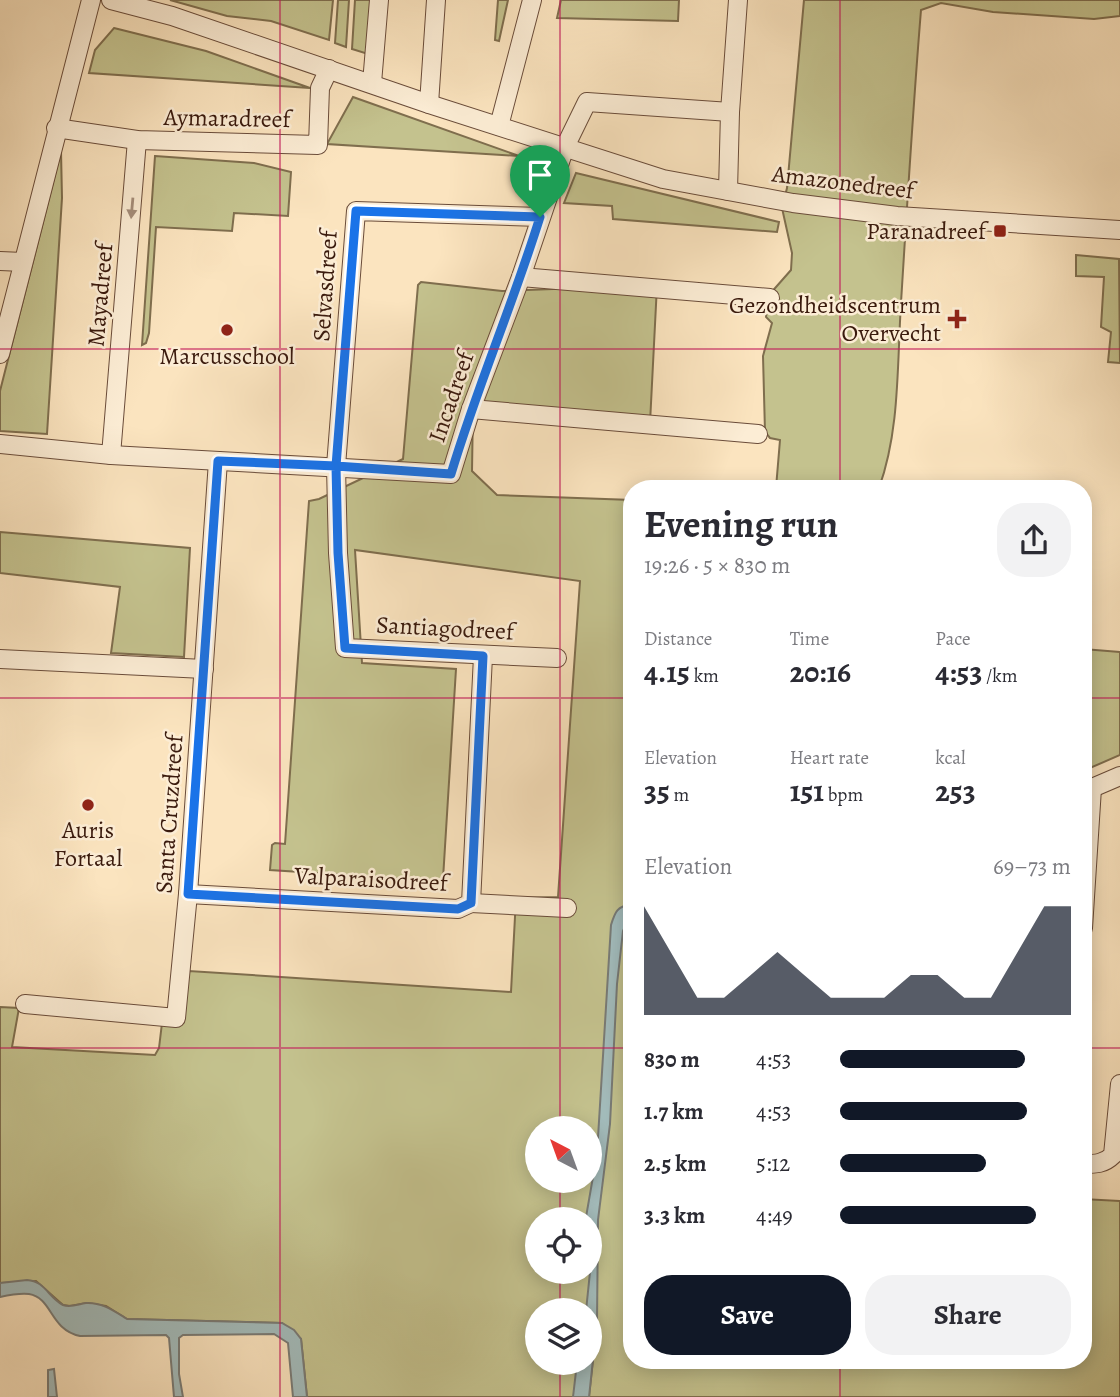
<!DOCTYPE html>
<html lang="en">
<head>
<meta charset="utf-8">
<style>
  :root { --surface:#fff; --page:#f2f2f3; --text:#2b2b33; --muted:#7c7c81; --accent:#111827 }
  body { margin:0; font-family:Alegreya,serif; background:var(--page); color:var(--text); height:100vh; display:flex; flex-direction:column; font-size:26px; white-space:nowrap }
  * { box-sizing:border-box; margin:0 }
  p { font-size:23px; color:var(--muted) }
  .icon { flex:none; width:38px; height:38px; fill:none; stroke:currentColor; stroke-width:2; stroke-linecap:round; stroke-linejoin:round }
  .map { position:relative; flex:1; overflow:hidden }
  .drawer { position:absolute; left:623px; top:480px; width:469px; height:889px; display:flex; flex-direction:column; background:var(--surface); border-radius:28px; box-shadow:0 4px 18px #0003 }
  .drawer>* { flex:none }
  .needle { width:46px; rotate:319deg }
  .buttons { position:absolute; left:525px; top:1116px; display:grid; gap:14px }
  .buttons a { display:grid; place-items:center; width:77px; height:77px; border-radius:50%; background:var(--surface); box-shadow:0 4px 18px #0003; font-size:35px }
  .pin { position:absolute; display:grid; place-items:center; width:60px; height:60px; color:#fff; margin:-72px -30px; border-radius:50% 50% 50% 0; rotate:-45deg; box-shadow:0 0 7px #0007 }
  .pin .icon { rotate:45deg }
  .round { display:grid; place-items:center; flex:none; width:74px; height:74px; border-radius:28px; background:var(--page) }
  .head { display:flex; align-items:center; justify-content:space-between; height:119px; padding:0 21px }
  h1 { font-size:38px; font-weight:700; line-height:52px }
  .figures { display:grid; grid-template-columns:repeat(3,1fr); gap:10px; height:119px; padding:7px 21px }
  .figures div { display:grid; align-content:center }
  .figures b { font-size:30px; font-weight:700 }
  .figures small { font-size:19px; font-weight:400 }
  .figures p { font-size:19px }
  .chart { height:196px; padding:14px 21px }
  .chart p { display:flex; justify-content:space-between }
  .chart svg { width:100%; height:126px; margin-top:7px; fill:var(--accent); opacity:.7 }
  .button { display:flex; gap:14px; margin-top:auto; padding:14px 21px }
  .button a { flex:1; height:80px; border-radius:28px; background:var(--accent); color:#fff; font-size:28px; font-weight:700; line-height:80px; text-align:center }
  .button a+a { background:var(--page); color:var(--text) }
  ul { padding:0 21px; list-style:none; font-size:23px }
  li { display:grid; grid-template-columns:112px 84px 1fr; align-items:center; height:52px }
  li i { height:18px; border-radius:9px; background:var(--accent) }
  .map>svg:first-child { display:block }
  .green { fill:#c4c28e; stroke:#7f6e4e; stroke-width:2; fill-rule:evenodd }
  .water { fill:#a3bcbc; stroke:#797b76; stroke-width:2 }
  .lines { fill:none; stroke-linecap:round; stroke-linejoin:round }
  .minor-casing { stroke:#6a4c3a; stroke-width:20 }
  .minor { stroke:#fcedd5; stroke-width:18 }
  .oneway { fill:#a58e7b }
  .route-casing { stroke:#fff; stroke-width:14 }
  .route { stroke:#1a73e8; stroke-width:9 }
  .grid { fill:none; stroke:#c2185b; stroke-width:2; stroke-opacity:0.55 }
  .poi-dot { fill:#8f2418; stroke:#fcedd5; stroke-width:2.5 }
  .labels { text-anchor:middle; stroke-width:5; stroke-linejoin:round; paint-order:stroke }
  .street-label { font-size:24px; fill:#3a1a0d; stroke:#fcedd5 }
  .poi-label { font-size:24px; fill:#3a1a0d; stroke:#fcedd5; text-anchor:end }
</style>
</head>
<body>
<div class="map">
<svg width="1120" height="1397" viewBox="0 0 1120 1397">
  <rect width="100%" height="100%" fill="#fbe4bf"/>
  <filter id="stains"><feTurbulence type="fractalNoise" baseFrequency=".00286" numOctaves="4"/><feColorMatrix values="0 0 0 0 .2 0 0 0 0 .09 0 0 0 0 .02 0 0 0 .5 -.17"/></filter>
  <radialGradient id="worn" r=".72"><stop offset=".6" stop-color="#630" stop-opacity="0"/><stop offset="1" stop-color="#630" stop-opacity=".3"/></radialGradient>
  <g class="green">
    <path d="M170 0H333L329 40 271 21 227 16Z"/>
    <path d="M338 0H349L346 47 335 43Z"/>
    <path d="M355 0H371L368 54 352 49Z"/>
    <path d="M498 0H508L499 41 495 40Z"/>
    <path d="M561 0H679L678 21 557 18Z"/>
    <path d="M804 0H1120V16L1094 19 993 12 941 3 921 10C913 108 907 205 901 303 897 365 900 430 879 488H776L780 440 770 438 765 432 763 356 772 323 766 317 769 295 791 270 792 253 782 208 787 188Z"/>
    <path d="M114 28 206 51 310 88 89 73 95 50Z"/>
    <path d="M353 97 519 156 327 144Z"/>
    <path d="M61 151 62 198 47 434 0 431V391Z"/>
    <path d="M155 156 254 163 291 172 288 216 234 213 232 231 156 227 149 333 146 343 142 345Z"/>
    <path d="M576 173 779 222 777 232 613 219 612 206 564 203Z"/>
    <path d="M1076 255 1119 259 1120 363 1108 362 1111 332 1101 327 1104 277 1076 276Z"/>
    <path d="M421 282 502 291 657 285 650 423 473 407 472 471 497 495 632 500V1360H1083V1199L1120 1201V1397H589L597 1322 590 1311H537V1363H580L576 1397H307L301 1339 282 1323 127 1319 106 1306 87 1303 70 1306 63 1305 36 1281 0 1283V1007L19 1008 12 1047 155 1055 159 1048 162 1023 189 971 511 992 516 898 558 897 580 581 355 550 362 663 456 669 443 879 440 881 270 870 272 845 275 843 285 844 309 501 319 499 403 459 418 285ZM537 1129H590V1181H537ZM537 1220H590V1272H537Z"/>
    <path d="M0 532 190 548 184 657 111 653 120 587 0 573Z"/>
    <path d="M1083 649 1120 652V755L1083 771Z"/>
  </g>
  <g class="water">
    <path d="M632 904V920L627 922 623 931 617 984 610 1124 598 1220 597 1322 589 1397H573L577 1363H590V1311H586L590 1272V1220H586V1217L597 1154 611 925C615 912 617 906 632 904Z"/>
    <path d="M27 1280C45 1281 48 1297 63 1305 71 1308 78 1304 86 1303 102 1302 114 1311 127 1319L282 1323 294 1330 301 1339 307 1397H293L288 1343 274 1334 183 1335 179 1338V1374L183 1397H174L169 1338 166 1335 80 1336C49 1329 53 1298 29 1294 20 1293 9 1295 0 1297V1283Z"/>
    <path d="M54 1369 57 1397H48V1370Z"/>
  </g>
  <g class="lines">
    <g class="minor-casing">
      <g id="minor">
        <path d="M111 0 172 16 429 104 663 179 793 203 897 216 1120 230"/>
        <path d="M372 83 379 0"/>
        <path d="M429 104 436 0"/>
        <path d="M499 126 532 0"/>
        <path d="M56 128 137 140 318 145 320 88 329 69"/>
        <path d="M728 191 730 112 738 0"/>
        <path d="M540 217 356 211 336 466 338 553 345 648 557 658"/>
        <path d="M0 261 23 262"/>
        <path d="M521 277 770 298"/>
        <path d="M0 354 91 0"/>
        <path d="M471 409 758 434"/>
        <path d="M0 444 111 455 451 474 471 409 521 277 565 147 587 102 730 112"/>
        <path d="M111 455 137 140"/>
        <path d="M0 659 204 669"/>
        <path d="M1083 788H1092L1120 776"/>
        <path d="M188 894 458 909 471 903 483 656"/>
        <path d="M471 903 567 908"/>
        <path d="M1083 928 1092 788"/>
        <path d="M25 1004 176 1018 188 894 218 461"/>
        <path d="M1083 1164C1096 1164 1104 1164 1113 1155L1120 1084"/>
      </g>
    </g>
    <use href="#minor" class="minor"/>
  </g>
  <defs><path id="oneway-solid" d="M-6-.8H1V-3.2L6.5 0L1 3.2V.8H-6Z" transform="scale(1.75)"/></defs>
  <use class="oneway" href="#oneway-solid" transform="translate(132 208) rotate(95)"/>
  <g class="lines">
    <g class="route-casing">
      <path id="route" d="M540 217C513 304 477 387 451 474L336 466 218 461 188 894 458 909 471 903 483 656 345 648 338 553 336 466 356 211 540 217"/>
    </g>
    <use href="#route" class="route"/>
  </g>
  <path class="grid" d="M280 0V1397M560 0V1129M840 0V488M0 349H1120M0 698H632M1083 698H1120M0 1048H632M1083 1048H1120M560 1181V1220M560 1272V1311M840 1360V1397M560 1363V1397"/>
  <g class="poi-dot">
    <rect x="993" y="224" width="14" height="14" rx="3.5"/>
    <path d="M953.5 308.5h7v7h7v7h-7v7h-7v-7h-7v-7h7z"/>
    <circle cx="227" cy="330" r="7"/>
    <circle cx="88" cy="805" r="7"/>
  </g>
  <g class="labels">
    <g class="street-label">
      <text transform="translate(227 118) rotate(1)" y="8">Aymaradreef</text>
      <text transform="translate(843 182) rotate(7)" y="8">Amazonedreef</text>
      <text transform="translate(325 286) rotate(-86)" y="8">Selvasdreef</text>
      <text transform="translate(100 295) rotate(-85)" y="8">Mayadreef</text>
      <text transform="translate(451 397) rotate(-71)" y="8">Incadreef</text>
      <text transform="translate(445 628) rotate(3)" y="8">Santiagodreef</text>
      <text transform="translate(169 814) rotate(-86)" y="8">Santa Cruzdreef</text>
      <text transform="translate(371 879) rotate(3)" y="8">Valparaisodreef</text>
    </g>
    <g class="poi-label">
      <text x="986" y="239">Paranadreef</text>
      <text x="941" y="313">Gezondheidscentrum<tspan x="941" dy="28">Overvecht</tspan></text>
      <text x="227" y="364" text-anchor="middle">Marcusschool</text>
      <text x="88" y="838" text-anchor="middle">Auris<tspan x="88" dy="28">Fortaal</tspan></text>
    </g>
  </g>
  <rect width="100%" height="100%" filter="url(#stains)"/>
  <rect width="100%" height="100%" fill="url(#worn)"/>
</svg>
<div class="buttons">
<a><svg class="needle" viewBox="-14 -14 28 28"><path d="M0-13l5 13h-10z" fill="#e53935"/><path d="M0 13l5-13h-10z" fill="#7c7c81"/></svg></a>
<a><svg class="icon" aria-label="locate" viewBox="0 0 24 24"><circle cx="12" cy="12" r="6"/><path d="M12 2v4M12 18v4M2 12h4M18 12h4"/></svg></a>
<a><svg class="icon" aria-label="layers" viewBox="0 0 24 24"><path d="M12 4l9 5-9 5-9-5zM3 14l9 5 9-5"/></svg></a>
</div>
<div class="pin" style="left:540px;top:217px;background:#1e9e55"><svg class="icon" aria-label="arrive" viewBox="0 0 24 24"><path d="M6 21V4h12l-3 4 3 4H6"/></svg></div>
<section class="drawer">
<div class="head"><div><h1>Evening run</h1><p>19:26 · 5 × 830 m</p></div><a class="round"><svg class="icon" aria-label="share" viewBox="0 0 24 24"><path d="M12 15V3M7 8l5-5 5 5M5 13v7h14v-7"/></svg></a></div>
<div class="figures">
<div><p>Distance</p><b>4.15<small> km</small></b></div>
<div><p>Time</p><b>20:16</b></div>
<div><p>Pace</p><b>4:53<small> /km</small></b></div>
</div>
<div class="figures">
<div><p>Elevation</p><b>35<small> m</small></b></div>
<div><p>Heart rate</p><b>151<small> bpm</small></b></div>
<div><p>kcal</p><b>253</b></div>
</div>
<div class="chart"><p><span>Elevation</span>69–73 m</p>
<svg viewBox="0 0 160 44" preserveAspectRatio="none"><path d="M0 44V6L10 22L20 38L30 38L40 30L50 22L60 30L70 38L80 38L90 38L100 30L110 30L120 38L130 38L140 22L150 6L160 6V44z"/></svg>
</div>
<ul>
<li><b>830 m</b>4:53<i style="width:80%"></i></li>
<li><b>1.7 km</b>4:53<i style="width:81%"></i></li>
<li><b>2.5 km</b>5:12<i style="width:63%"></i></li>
<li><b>3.3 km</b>4:49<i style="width:85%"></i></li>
</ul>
<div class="button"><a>Save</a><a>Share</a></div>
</section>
</div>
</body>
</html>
